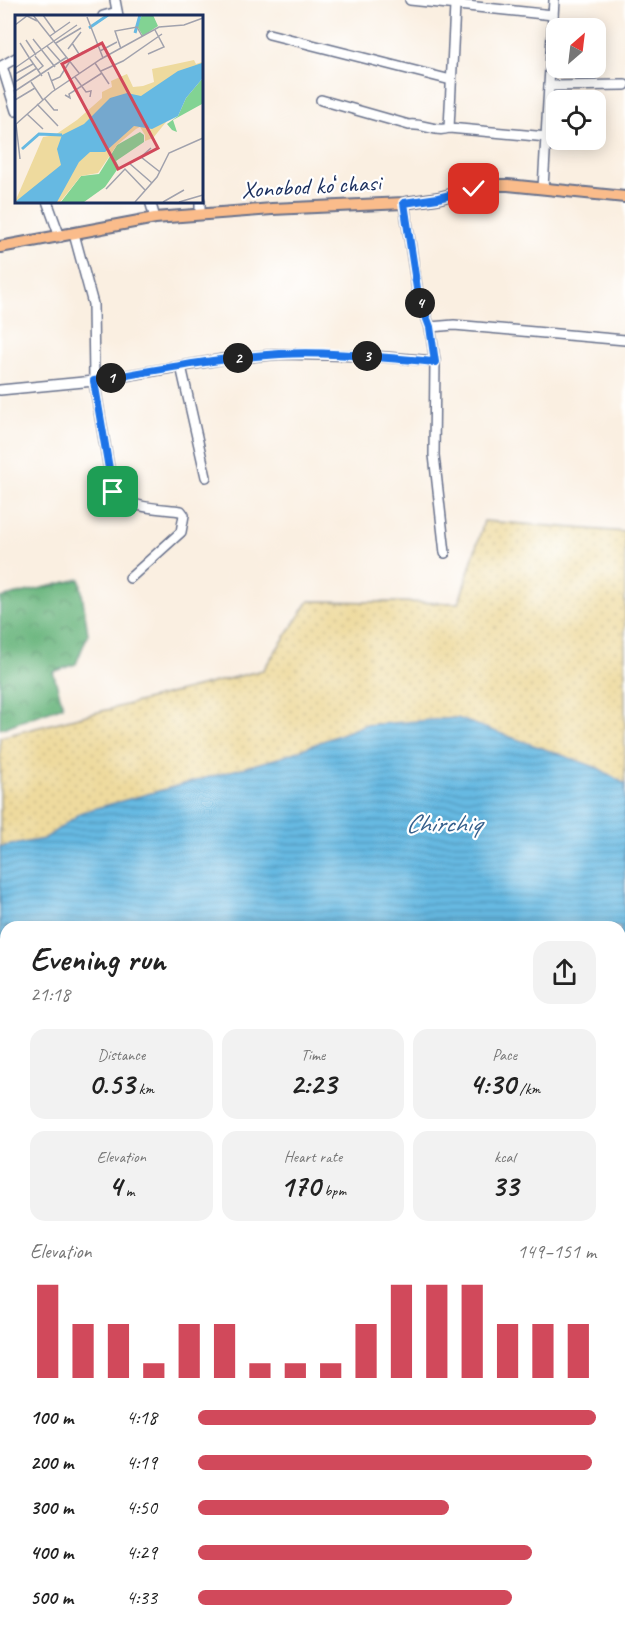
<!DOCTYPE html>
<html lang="en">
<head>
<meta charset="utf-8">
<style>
  :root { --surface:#fff; --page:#f2f2f2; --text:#222; --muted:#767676; --accent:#d1495b }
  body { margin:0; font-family:Caveat,sans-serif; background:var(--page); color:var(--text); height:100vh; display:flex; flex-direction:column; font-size:22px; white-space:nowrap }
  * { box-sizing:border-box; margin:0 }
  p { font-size:20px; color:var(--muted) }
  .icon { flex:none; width:33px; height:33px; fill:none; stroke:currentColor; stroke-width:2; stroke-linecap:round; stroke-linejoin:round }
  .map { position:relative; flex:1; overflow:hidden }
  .details { position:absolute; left:0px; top:921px; width:626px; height:712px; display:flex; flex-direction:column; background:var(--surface); border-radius:18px 18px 0 0; box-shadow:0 3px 15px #0003 }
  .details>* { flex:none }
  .needle { width:39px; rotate:28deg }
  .controls { position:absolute; left:546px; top:18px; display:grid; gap:12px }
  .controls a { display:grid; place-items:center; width:60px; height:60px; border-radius:12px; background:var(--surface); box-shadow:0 3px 15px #0003; font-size:30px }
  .pin { position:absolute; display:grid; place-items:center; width:51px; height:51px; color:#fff; margin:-26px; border-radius:12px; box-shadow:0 3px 9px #0006 }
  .km { position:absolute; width:30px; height:30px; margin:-15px; border-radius:50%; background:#222; color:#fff; font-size:16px; line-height:30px; text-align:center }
  .round { display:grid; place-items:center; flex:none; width:63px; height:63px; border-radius:18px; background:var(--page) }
  .overview { display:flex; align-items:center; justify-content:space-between; height:102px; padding:0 30px }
  h1 { font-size:33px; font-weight:700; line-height:45px }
  .figures { display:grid; grid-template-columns:repeat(3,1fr); gap:9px; height:102px; padding:6px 30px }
  .figures div { display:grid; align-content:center; border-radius:15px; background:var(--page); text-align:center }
  .figures b { font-size:30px; font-weight:700 }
  .figures small { font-size:16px; font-weight:400 }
  .figures p { font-size:16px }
  .chart { height:168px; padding:12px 30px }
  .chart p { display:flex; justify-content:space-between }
  .chart svg { width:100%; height:108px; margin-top:6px; stroke:var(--accent); stroke-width:6 }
  ul { padding:0 30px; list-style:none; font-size:20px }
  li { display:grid; grid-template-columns:96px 72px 1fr; align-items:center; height:45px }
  li i { height:15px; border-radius:8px; background:var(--accent) }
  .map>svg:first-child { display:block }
  .grass { fill:url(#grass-dots); stroke:#4e8178; stroke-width:1.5 }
  .forest { fill:url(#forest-crowns); stroke:#42726e; stroke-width:1.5 }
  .sand { fill:url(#sand-dots); stroke:#84847e; stroke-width:1.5 }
  .water { fill:url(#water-rules); stroke:#4074a0; stroke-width:1.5 }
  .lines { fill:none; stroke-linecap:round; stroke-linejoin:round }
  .minor-casing { stroke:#69728c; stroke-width:12 }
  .major-casing { stroke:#69728c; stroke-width:14 }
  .minor { stroke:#fff; stroke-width:9 }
  .major { stroke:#fabc8b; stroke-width:10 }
  .route-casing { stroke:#fff; stroke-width:12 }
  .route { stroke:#1a73e8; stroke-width:8 }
  .labels { text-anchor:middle; stroke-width:4.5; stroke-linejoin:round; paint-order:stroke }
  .street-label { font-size:24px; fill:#1b2f5e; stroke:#fff }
  .water-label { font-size:26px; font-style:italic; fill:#355f8c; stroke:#fff }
  .inset-river { fill:none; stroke:#66b9e2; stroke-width:3 }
  .inset-road { fill:none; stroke:#a1a2ad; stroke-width:1.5 }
  .view { fill:#d1495b; fill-opacity:0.15; stroke:#d1495b; stroke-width:3 }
  .inset-edge { fill:none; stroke:#1b2f5e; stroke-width:3 }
</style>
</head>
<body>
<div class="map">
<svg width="625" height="1633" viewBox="0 0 625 1633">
  <defs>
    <pattern id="grass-dots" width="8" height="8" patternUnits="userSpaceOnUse" patternTransform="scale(1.5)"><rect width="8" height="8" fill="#82d393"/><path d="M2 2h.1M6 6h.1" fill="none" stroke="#70b581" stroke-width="1.8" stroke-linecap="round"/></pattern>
    <pattern id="forest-crowns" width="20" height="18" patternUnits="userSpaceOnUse" patternTransform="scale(1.5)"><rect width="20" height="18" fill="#69b57d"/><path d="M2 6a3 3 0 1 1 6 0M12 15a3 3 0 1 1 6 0" fill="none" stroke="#56946a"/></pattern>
    <pattern id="sand-dots" width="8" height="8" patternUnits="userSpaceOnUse" patternTransform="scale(1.5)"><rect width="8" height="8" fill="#eeda9e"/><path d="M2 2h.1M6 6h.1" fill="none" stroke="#ccbb8a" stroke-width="1.8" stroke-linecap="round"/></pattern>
    <pattern id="water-rules" width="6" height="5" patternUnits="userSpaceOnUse" patternTransform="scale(1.5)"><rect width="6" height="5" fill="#66b9e2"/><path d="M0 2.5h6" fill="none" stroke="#5397ba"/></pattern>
  </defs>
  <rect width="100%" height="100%" fill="#fff"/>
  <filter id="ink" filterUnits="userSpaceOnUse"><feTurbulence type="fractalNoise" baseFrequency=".0167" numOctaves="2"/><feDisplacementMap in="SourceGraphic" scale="12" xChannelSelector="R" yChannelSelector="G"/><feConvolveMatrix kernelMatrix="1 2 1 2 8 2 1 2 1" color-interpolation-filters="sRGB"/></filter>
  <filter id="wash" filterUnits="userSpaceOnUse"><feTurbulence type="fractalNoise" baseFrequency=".008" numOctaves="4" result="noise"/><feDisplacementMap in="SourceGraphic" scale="24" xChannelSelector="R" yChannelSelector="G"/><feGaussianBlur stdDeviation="1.35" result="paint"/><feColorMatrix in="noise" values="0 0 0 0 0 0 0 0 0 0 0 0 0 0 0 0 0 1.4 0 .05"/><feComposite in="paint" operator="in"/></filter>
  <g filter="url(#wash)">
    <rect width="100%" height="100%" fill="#faefe1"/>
    <path class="grass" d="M6 1427V1624L0 1627V1428Z"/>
    <path class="forest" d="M80 579 88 634 76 664 53 672 63 706 0 729V598Z"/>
    <path class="sand" d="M484 521 625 532V1487L620 1486V927H6V1414L0 1416V737L263 670 309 601 459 603Z"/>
    <path class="water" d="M457 718 598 768 625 784V1319L620 1310V927H6V1333L0 1335V847L44 839 82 812 282 757 364 725Z"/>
  </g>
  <g filter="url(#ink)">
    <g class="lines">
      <g class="minor-casing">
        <g id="minor">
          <path d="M115 0 118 16"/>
          <path d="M410 0 553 15"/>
          <path d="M103 16 117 12"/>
          <path d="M269 34 451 80"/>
          <path d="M2 66 16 111"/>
          <path d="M0 67 16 58"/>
          <path d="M549 86 625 85"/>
          <path d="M321 100 409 125C423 123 436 133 449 128L547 137"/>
          <path d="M449 128 455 6"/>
          <path d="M543 188 554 0"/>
          <path d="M47 201 60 237"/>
          <path d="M150 201 155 218"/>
          <path d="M404 203 418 295 430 327 435 361 434 455 445 553"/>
          <path d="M200 214V201"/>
          <path d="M74 234 93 304 94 381 113 492C130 509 159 508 181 511L184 515 181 532 130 578"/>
          <path d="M430 327 454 325 625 340"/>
          <path d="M181 366 206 477"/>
          <path d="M0 390 94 381 224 359 282 354 371 356 435 361"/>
          <path d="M176 1631V1633"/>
          <path d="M370 1633 385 1628"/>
        </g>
      </g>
      <g class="major-casing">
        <path id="major" d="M0 247 155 218 272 209 404 203 438 198 491 185H508L625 197"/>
      </g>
      <use href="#minor" class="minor"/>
      <use href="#major" class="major"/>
    </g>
  </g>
  <g class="lines" filter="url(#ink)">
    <g class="route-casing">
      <path id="route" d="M113 492 94 381C156 370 217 358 280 354 329 351 386 358 435 362L430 327 418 295 404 203 438 198 474 189"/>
    </g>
    <use href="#route" class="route"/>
  </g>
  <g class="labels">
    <g class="street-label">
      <text transform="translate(311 186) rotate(-3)" y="8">Xonobod koʻchasi</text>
    </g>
    <g class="water-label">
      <text x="443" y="832">Chirchiq</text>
    </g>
  </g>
  <g transform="translate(15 15)">
    <rect width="188" height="188" fill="#faefe1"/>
    <path d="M127 0H138L143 11 128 21 122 11ZM187 64V89L158 105 162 117 157 115 152 109 163 101 171 83ZM125 117 129 120V127L101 146 104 152 90 172 69 187H46L66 161 84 159 102 130Z" fill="#82d393"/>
    <path d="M179 45 181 49 187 47V63L138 123 130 126V120L125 112 121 114 102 130 83 158 66 161 45 187H0L28 122 40 120 62 105 87 83V77L97 72 96 66 112 59 118 72 128 71 139 67 137 54Z" fill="#eeda9e"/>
    <path d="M187 48V64L171 83 163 101 137 114 119 111 90 137H75L64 147 42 187H0L46 150 42 134 47 120 69 109 95 83 112 78 126 81 163 56Z" fill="#66b9e2"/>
    <path class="inset-river" d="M74 13 93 0M120 18 125 0M7 134 24 119 47 120"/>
    <path class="inset-road" d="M18 0 64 58M28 0 40 17M72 2 88 43M0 10 12 1 22 6M35 21 55 7M18 24 40 52M11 25 21 40M5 28 15 44M41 28 66 13M32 31 46 47M53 34 66 17M106 34 100 16 122 12 127 21M85 36 102 27M66 38 83 31M133 39 149 32 140 15M20 41 28 51 23 55M15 44 27 61M54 45 64 39 57 28M80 48 94 69M0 53 62 10M86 56 108 46 147 19M33 57 40 75M0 59 18 49M60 62 71 77 76 76 75 82M36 66 45 62 55 46M0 67 22 53M16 67 28 85M0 76 52 42M50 80 55 83 54 79 87 58M29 83 39 95H43M0 85 20 73M22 89 43 111M12 99 28 114M1 109 5 144M0 110 37 77 86 44 144 12 169 10 188 3M136 133 126 142 145 157M114 148 137 168M91 174 110 154 130 175M120 187 142 162 154 138 188 123M148 187 169 175M164 187 188 180"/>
    <path class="view" d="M87 28 143 133 103 154 47 49Z"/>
    <rect width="188" height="188" class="inset-edge"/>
  </g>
</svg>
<div class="controls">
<a><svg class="needle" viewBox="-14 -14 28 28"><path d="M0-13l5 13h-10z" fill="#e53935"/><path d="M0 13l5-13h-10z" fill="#767676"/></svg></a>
<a><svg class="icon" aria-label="locate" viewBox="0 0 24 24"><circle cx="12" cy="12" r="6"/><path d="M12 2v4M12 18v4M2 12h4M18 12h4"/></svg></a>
</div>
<div class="pin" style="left:113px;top:492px;background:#1e9e55"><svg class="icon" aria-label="arrive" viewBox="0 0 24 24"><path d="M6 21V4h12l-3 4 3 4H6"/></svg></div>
<div class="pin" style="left:474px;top:189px;background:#d93025"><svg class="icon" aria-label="check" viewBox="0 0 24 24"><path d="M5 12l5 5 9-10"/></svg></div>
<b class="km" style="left:111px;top:378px">1</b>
<b class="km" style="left:238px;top:358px">2</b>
<b class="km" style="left:367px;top:356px">3</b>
<b class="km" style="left:420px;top:303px">4</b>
<section class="details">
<div class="overview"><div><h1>Evening run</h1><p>21:18</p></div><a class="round"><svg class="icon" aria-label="share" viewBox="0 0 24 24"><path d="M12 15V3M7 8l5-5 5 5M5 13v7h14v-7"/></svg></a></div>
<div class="figures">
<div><p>Distance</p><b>0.53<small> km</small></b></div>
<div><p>Time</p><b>2:23</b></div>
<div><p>Pace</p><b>4:30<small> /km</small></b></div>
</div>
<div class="figures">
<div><p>Elevation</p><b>4<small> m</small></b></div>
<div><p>Heart rate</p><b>170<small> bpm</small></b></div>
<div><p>kcal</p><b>33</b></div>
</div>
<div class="chart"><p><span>Elevation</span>149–151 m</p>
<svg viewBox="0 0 160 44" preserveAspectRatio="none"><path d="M5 44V6M15 44V22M25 44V22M35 44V38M45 44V22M55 44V22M65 44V38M75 44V38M85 44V38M95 44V22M105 44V6M115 44V6M125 44V6M135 44V22M145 44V22M155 44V22"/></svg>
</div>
<ul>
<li><b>100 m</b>4:18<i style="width:100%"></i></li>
<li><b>200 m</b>4:19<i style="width:99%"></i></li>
<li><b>300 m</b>4:50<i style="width:63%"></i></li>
<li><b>400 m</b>4:29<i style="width:84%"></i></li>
<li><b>500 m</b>4:33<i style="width:79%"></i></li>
</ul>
</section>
</div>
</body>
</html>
